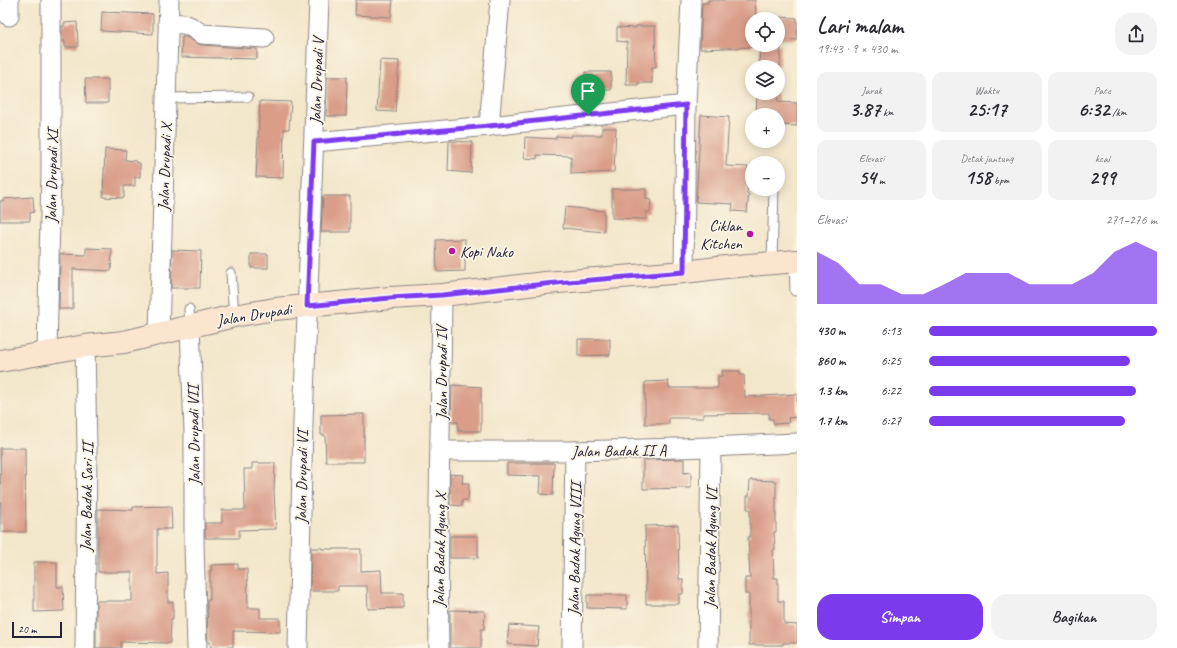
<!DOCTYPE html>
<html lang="id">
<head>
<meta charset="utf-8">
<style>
  :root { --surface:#fff; --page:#f2f2f3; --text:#2b2b33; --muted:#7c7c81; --accent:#7c3aed }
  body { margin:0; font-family:Caveat,sans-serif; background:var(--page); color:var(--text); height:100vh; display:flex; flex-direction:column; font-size:15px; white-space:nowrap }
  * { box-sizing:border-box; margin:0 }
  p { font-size:13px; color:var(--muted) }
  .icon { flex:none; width:22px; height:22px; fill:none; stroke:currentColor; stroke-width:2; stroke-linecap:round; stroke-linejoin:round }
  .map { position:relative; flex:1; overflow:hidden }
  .drawer { display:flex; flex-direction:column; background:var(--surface); width:380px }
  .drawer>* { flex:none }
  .fabs { position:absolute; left:745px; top:12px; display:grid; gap:8px }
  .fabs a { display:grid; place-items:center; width:40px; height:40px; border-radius:50%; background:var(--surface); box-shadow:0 2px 10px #0003; font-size:20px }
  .scale { position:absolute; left:12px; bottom:10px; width:50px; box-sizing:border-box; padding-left:4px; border:2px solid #22223b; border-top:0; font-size:11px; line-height:14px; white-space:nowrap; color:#22223b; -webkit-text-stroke:3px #fcf5e5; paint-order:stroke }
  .pin { position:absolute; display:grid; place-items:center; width:34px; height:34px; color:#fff; margin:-41px -17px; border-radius:50% 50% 50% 0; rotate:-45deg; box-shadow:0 0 4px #0007 }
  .pin .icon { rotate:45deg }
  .round { display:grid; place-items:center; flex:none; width:42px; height:42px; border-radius:16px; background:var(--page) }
  .overview { display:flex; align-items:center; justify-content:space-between; height:68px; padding:0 20px }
  h1 { font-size:22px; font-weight:700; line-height:30px }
  .metrics { display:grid; grid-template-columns:repeat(3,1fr); gap:6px; height:68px; padding:4px 20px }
  .metrics div { display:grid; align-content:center; border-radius:10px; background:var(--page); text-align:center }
  .metrics b { font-size:20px; font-weight:700 }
  .metrics small { font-size:11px; font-weight:400 }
  .metrics p { font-size:11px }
  .chart { height:112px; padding:8px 20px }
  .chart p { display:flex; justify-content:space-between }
  .chart svg { width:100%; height:72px; margin-top:4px; fill:var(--accent); opacity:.7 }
  .button { display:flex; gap:8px; margin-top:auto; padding:8px 20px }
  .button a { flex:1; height:46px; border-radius:16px; background:var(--accent); color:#fff; font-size:16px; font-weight:700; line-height:46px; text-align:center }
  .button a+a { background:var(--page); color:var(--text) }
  ul { padding:0 20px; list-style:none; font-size:13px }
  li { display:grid; grid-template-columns:64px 48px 1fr; align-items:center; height:30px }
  li i { height:10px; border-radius:5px; background:var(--accent) }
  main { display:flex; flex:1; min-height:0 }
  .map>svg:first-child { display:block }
  .building { fill:#d99d89 }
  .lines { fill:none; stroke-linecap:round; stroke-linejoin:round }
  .lane-casing { stroke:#8a8483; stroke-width:11 }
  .street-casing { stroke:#8a8483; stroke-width:21 }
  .secondary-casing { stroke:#8a8483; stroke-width:24 }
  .lane { stroke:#fff; stroke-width:9 }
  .street { stroke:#fff; stroke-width:19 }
  .secondary { stroke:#fce5cf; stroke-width:22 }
  .route-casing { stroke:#fff; stroke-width:8 }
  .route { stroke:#7c3aed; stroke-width:5 }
  .poi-dot { fill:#b5179e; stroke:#fcf5e5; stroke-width:1.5 }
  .labels { text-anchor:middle; stroke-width:3.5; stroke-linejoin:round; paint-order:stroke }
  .street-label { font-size:16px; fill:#22223b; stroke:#fcf5e5 }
  .poi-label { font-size:16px; fill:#22223b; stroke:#fcf5e5; text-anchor:end }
</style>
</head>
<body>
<main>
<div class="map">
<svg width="797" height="648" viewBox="0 0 797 648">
  <rect width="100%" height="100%" fill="#fcf5e5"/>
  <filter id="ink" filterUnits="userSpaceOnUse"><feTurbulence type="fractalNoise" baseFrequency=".025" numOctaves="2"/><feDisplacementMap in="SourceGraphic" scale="8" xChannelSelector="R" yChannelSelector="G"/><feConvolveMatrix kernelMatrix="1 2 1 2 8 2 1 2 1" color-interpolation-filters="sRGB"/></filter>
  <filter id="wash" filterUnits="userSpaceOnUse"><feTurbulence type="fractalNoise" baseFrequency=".012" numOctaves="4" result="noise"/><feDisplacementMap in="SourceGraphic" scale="16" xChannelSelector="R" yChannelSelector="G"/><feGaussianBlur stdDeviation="0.9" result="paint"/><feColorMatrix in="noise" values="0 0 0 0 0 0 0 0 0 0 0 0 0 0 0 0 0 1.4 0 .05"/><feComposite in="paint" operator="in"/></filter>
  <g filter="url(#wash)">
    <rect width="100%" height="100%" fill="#f3e7cb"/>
    <g id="blocks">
      <g class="building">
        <path d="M356 0H393L391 17 355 15Z"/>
        <path d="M708 0H755L756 19H752V47L700 49 702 3H708Z"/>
        <path d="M102 12 153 14V34L101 31Z"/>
        <path d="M778 17 797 18V40L778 39Z"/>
        <path d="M77 22 78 47H65V41H62V26H64V23Z"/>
        <path d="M636 26H655L656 67H652V83H638V85H626L627 42 617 41V27L636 28Z"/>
        <path d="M182 37H186L201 45 257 49V59L181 57Z"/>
        <path d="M760 45H781L780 67H759Z"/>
        <path d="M380 60 399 61 395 112 377 111Z"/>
        <path d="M585 72H611V90H584Z"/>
        <path d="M327 77H347L346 116H326Z"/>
        <path d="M85 79H108V103H86Z"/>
        <path d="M757 93H778V102L797 103V126L778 125V115H756Z"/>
        <path d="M260 101 291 102 289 129H284L283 178 256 177Z"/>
        <path d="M701 115 729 117 726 166 748 167 747 194H749L747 212 732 211 733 204 696 202Z"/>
        <path d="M602 128H616L614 172 571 174V156L537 155V159L524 158 525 137 556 139V136L571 137V135H602Z"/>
        <path d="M449 141 472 142 471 173 448 171Z"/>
        <path d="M105 149 126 150 125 160 136 161V163H140V177H135V186H124V198L103 197Z"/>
        <path d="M612 189H646V199L651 200 650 212H646V219L612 218Z"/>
        <path d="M323 196H350V232H321Z"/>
        <path d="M33 197 34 212 30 213V221H0V201H3V199Z"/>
        <path d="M565 207 604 211V232L563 228Z"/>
        <path d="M465 239V271L437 272 436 240Z"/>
        <path d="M86 248 112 249 111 271 73 269V309H59L60 254 86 255Z"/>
        <path d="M172 250 201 251 200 288H171Z"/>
        <rect x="251" y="254" width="17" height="14"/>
        <path d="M578 339H610V355L578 356Z"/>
        <path d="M722 371H740V375H744L745 397 797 394V417L788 418 789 423 774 424 773 419H769V413L703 414V418H669V424H645V382L668 381 669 388H718V376H722Z"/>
        <path d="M452 385 481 387V431H458V422H451Z"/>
        <path d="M364 414V462H326L325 435H321V415Z"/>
        <path d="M0 448H25L26 532H1Z"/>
        <path d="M684 459V473L691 472V488L643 489V460Z"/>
        <path d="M252 463H275L274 491 276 529 239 530V538H205V523H222V510H245L244 469H252Z"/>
        <path d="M507 463H554L553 495 540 494 541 476 507 475Z"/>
        <path d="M450 474 463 475 462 483H469L468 500H462V506L450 505Z"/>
        <path d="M750 480 776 481V532H774L775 549 773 550 774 578H778V601H784V624L797 625V643H783V645H749V594H745V578H750L748 537H750V509H747V496H749Z"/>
        <path d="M171 506 172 529H157V574L168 573V602H173V619H171L170 643 121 642V648H96V601H132V572H98V509L133 510V507Z"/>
        <path d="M678 525 679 579H683V594H679V604H646L645 526Z"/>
        <rect x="450" y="536" width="28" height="22"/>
        <path d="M311 548H322V549H361V571L381 570 382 593H403V608L368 609 367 586H338V591H310Z"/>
        <path d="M34 562H57V587H63L64 611 34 612Z"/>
        <path d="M238 564V569H247L248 608H260V618H280V632L233 631V647L211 648 210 642H208L207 602V600H210V570H212L211 565Z"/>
        <path d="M587 595H627V609L587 608Z"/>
        <path d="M450 610 485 611 484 629H481V648H450Z"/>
        <path d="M509 625 539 627 537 646 507 644Z"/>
      </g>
    </g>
  </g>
  <g filter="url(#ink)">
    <use href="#blocks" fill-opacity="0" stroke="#8a8483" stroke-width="1"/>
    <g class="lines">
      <g class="lane-casing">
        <g id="lane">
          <path d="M165 98 248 97"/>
          <path d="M794 261 795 291"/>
          <path d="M772 263 774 189"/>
          <path d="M231 273 234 316"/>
          <path d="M189 309 190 326"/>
        </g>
      </g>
      <g class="street-casing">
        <g id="street">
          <path d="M9 0V16"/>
          <path d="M168 23 184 24 191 27 202 34 264 38"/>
          <path d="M489 126 500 0"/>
          <path d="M314 142 489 126 686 105"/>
          <path d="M684 272 686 105 691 0"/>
          <path d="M190 326 194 432V544L197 648"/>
          <path d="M159 333 169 0"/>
          <path d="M47 353 51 172V0"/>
          <path d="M441 451H575L711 447 797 443"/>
          <path d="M85 648 87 447 85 346"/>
          <path d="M298 648 303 422 319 0"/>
          <path d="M439 648C437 530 441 413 442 295"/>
          <path d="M572 648 575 451"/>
          <path d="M708 648 711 447"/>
        </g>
      </g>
      <g class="secondary-casing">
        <path id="secondary" d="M0 361 85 346 124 342 234 316 275 309 390 298 442 295 545 283 684 272 726 267 797 261"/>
      </g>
      <use href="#lane" class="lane"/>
      <use href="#street" class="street"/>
      <use href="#secondary" class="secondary"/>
    </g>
  </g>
  <g class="lines" filter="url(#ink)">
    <g class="route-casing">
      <path id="route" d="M686 105 684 272 545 284 442 295 390 298 307 306 314 142 489 126Z"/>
    </g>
    <use href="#route" class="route"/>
  </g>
  <g class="poi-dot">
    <circle cx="750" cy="234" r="4"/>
    <circle cx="452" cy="251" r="4"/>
  </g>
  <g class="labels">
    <g class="street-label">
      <text transform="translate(316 81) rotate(-88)" y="6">Jalan Drupadi V</text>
      <text transform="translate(164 167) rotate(-88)" y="6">Jalan Drupadi X</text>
      <text transform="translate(51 176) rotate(-89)" y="6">Jalan Drupadi XI</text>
      <text transform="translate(254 314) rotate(-9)" y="6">Jalan Drupadi</text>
      <text transform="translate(441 373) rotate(-90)" y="6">Jalan Drupadi IV</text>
      <text transform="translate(193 435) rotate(-91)" y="6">Jalan Drupadi VII</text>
      <text transform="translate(619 450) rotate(-1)" y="6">Jalan Badak II A</text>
      <text transform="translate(301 477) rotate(-89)" y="6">Jalan Drupadi VI</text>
      <text transform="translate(86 497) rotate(-89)" y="6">Jalan Badak Sari II</text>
      <text transform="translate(710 548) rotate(-89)" y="6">Jalan Badak Agung VI</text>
      <text transform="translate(574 549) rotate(-89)" y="6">Jalan Badak Agung VIII</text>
      <text transform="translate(439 550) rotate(-89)" y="6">Jalan Badak Agung X</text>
    </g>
    <g class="poi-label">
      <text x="742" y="231">Ciklan<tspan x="742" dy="18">Kitchen</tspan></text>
      <text x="460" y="257" text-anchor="start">Kopi Nako</text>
    </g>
  </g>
</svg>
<div class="fabs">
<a><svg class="icon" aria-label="locate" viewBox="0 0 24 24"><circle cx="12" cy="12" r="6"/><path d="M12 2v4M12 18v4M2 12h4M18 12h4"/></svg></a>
<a><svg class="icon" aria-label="layers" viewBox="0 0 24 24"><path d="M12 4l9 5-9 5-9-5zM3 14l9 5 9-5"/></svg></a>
<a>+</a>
<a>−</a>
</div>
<div class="scale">20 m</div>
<div class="pin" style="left:588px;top:115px;background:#1e9e55"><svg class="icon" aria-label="arrive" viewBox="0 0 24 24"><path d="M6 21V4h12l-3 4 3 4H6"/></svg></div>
</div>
<section class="drawer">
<div class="overview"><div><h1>Lari malam</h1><p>19:43 · 9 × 430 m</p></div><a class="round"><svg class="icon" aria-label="share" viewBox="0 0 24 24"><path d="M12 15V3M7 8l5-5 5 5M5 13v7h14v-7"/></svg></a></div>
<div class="metrics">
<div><p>Jarak</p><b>3.87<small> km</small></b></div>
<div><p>Waktu</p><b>25:17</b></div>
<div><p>Pace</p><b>6:32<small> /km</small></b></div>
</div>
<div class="metrics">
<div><p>Elevasi</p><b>54<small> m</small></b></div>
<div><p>Detak jantung</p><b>158<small> bpm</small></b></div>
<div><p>kcal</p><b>299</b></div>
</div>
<div class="chart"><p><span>Elevasi</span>271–276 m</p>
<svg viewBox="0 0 160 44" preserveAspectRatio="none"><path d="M0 44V12L10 19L20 32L30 32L40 38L50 38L60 32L70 25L80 25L90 25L100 32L110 32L120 32L130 25L140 12L150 6L160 12V44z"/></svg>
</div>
<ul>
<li><b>430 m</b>6:13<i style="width:100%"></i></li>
<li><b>860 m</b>6:25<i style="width:88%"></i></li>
<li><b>1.3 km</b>6:22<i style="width:91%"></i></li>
<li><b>1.7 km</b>6:27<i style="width:86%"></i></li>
</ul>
<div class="button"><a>Simpan</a><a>Bagikan</a></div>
</section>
</main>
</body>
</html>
